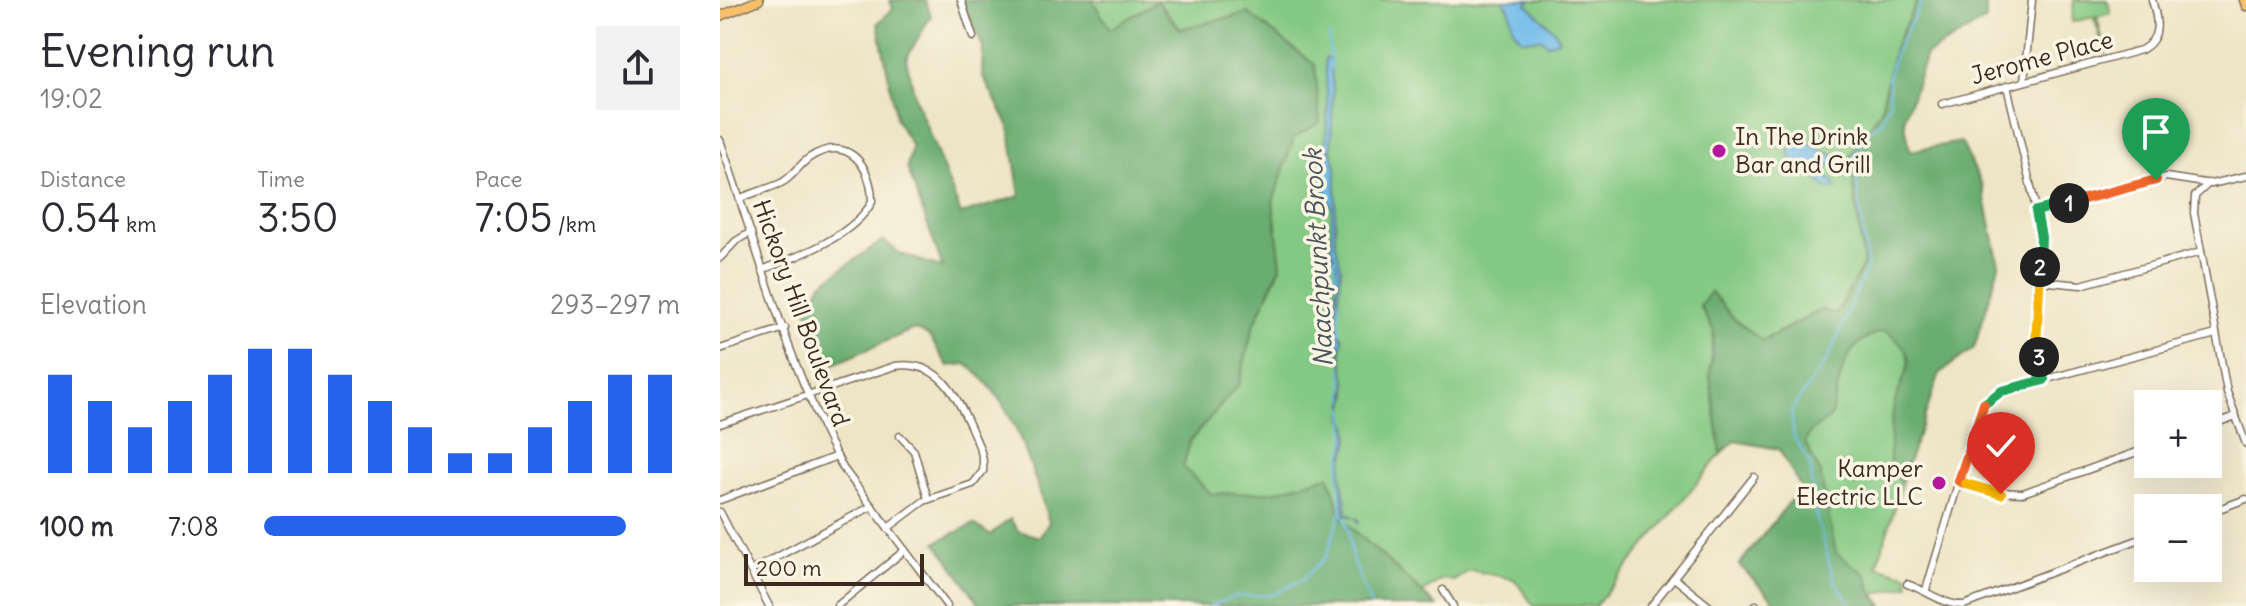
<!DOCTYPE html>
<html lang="en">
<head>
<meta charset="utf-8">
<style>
  :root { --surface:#fff; --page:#f2f2f3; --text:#2b2b33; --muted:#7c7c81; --accent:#2563eb }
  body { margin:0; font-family:Delius,sans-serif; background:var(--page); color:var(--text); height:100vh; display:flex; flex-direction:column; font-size:30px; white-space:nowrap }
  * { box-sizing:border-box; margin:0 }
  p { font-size:26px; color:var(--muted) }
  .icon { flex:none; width:44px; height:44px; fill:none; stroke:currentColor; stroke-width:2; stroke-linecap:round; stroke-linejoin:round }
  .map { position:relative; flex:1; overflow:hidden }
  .drawer { display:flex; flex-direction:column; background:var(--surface); width:720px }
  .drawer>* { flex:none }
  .tools { position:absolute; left:1414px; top:390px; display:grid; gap:16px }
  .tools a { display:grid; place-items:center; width:88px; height:88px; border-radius:0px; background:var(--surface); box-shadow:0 8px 32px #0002; font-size:40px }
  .scale { position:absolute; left:24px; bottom:20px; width:180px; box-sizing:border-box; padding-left:8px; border:4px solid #3b2a1e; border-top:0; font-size:22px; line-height:28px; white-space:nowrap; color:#3b2a1e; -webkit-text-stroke:6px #fcf5e5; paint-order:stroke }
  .pin { position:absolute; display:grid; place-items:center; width:68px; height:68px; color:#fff; margin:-82px -34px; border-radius:50% 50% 50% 0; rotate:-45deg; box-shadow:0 0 8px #0007 }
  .pin .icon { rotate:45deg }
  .km { position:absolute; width:40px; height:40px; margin:-20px; border-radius:50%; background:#222; color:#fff; font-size:22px; line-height:40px; text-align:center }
  .round { display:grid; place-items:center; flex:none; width:84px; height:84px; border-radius:0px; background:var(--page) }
  .overview { display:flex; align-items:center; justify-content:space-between; height:136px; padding:0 40px }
  h1 { font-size:44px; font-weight:600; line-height:60px }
  .stats { display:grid; grid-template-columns:repeat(3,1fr); gap:12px; height:136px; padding:8px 40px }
  .stats div { display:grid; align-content:center }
  .stats b { font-size:40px; font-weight:600 }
  .stats small { font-size:22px; font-weight:400 }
  .stats p { font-size:22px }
  .chart { height:224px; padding:16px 40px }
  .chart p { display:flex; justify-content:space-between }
  .chart svg { width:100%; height:144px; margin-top:8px; stroke:var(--accent); stroke-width:6 }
  ul { padding:0 40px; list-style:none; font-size:26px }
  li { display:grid; grid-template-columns:128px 96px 1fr; align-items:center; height:60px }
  li i { height:20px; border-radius:10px; background:var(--accent) }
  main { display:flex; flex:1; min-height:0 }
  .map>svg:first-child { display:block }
  .green { fill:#84c983; stroke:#607a50; stroke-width:2; fill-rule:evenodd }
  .forest { fill:#6bad71; stroke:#536c48; stroke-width:2 }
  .water { fill:#71bcea; stroke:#567384; stroke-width:2 }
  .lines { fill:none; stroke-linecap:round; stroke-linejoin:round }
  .stream { stroke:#71bcea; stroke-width:2 }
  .minor-casing { stroke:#7a6b59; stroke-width:9 }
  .major-casing { stroke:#7a6b59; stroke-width:11 }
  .minor { stroke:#fff; stroke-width:6 }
  .major { stroke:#f6c16b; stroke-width:8 }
  .split-1-casing { stroke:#fff; stroke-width:16 }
  .split-2-casing { stroke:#fff; stroke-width:16 }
  .split-3-casing { stroke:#fff; stroke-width:16 }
  .split-4-casing { stroke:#fff; stroke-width:16 }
  .split-5-casing { stroke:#fff; stroke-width:16 }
  .split-6-casing { stroke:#fff; stroke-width:16 }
  .split-1 { stroke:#f0652b; stroke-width:10 }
  .split-2 { stroke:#22a559; stroke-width:10 }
  .split-3 { stroke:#f5b400; stroke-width:10 }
  .split-4 { stroke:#22a559; stroke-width:10 }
  .split-5 { stroke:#f0652b; stroke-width:10 }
  .split-6 { stroke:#f5b400; stroke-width:10 }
  .poi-dot { fill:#b5179e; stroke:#fcf5e5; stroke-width:3 }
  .labels { text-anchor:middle; stroke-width:7; stroke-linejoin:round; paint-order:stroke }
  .street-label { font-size:24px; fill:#3b2a1e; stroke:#fcf5e5 }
  .poi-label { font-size:24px; fill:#3b2a1e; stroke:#fcf5e5; text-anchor:start }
  .water-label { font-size:26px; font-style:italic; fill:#4b565b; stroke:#fcf5e5 }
</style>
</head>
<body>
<main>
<section class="drawer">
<div class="overview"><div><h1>Evening run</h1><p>19:02</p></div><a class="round"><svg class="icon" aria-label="share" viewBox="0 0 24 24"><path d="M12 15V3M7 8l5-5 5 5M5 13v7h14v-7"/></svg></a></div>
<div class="stats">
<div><p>Distance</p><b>0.54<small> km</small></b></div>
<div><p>Time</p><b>3:50</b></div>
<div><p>Pace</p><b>7:05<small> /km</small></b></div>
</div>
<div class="chart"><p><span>Elevation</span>293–297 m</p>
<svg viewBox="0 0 160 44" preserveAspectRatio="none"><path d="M5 44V14M15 44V22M25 44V30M35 44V22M45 44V14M55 44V6M65 44V6M75 44V14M85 44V22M95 44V30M105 44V38M115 44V38M125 44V30M135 44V22M145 44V14M155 44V14"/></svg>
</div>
<ul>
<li><b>100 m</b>7:08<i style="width:87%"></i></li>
</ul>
</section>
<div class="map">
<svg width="1526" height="606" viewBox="0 0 1526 606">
  <rect width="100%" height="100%" fill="#fcf5e5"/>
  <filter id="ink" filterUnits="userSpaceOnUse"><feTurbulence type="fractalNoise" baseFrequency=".0125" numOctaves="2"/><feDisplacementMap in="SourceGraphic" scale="16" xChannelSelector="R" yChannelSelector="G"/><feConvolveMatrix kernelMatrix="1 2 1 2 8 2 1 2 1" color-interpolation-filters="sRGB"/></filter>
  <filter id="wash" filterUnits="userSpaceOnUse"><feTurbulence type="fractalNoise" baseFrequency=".006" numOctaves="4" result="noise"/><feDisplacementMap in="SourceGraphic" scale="32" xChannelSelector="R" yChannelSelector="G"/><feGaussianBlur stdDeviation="1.8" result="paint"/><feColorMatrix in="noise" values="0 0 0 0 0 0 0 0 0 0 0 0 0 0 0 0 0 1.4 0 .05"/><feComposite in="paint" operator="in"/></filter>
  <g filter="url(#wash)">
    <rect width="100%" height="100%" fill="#eee5c6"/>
    <g class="green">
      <path d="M372 0H1198L1174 48 1171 67 1266 0V20L1206 55 1184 120 1190 151 1241 142 1262 185 1279 265 1254 348 1220 373 1204 411 1157 566 1188 575 1189 585 1154 594 1163 606H1060L1019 565 1081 488 1059 449 1015 441 1101 310 1042 341 1015 320 991 293 980 306 994 331 990 376 1001 454 875 606H814L794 579 750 570 734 581 722 579 702 593 623 520 609 476 552 492 491 494 463 467 470 441 519 384 533 327 561 266 553 202 595 65 528 13 460 29 437 1 390 29ZM1167 80 1147 266 1124 300 1144 264 1131 157 1161 110Z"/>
      <path d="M1354 0H1387L1391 13 1377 17 1386 56 1374 17 1352 22Z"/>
    </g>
    <g class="forest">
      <path d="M170 0H205L211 16 186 59 196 100 241 214 300 196 289 126 262 75 263 47 242 0H372L390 29 437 1 460 29 528 13 595 65 600 122 574 138 553 201 561 266 533 327 519 384 470 441 463 467 491 494 553 492 609 476 623 520 717 606H261L216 542 254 524 270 535 290 519 298 531 320 537 329 522C312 470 294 398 246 364L228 366 208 335 194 329 114 364 99 345 87 309 102 283 163 240 181 254 223 268 187 167 192 147 176 119 174 106 158 23 173 9Z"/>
      <path d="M1198 0H1266V20L1206 55 1184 120 1190 151 1241 142 1262 185 1279 265 1254 348 1220 373 1181 483 1170 470C1170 449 1169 428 1174 406 1182 371 1206 358 1165 331 1121 340 1121 380 1110 418L1091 431 1085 442 1100 472 1116 553 1147 575 1152 593 1163 606H1060L1019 565 1081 488 1059 449 1015 441 1001 454 990 376 994 332 980 306 991 292 1015 320 1043 341 1101 310 1116 314 1144 264 1130 157 1161 110 1174 48Z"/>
    </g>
    <g class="water">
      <path d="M782 0H811L807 4 835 31 839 40 827 44 822 39H801L793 29 789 8Z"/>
      <path d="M605 58H610L613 88 611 150H606L612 151 616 168 615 242 621 267 617 327 623 339 621 350 628 393 623 416C637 441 624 446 621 470 620 480 627 499 627 513L639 520V524L636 518 625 515 619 475 629 427 623 419 627 385 616 330 617 265 612 250 596 253 611 248 612 207 603 182 608 108Z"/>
      <path d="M1077 136 1117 158 1102 174 1114 182 1116 189 1106 188 1082 164 1070 158V144Z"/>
    </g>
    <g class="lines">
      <g class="stream">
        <path d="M609 35 611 69"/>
        <path d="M615 259 616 277"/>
        <path d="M618 299 620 333"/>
        <path d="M622 367 624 400"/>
        <path d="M622 513 628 527 632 558 651 606"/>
        <path d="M491 606 516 596 552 595 582 580 606 557 621 512 619 469 626 438 624 407"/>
        <path d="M1132 606 1114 580 1094 508 1090 463 1074 438 1071 411 1110 355 1147 266 1134 157 1148 132 1162 121 1170 102 1168 79 1175 52 1203 0"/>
      </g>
    </g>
  </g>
  <g filter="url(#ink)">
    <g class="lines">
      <g class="minor-casing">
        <g id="minor">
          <path d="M241 0 253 37"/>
          <path d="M1304 81 1312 0"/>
          <path d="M1287 86 1321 230 1316 345 1324 380"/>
          <path d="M1222 104 1421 50C1442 39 1438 20 1432 0"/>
          <path d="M0 140C38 250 68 366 123 468L227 606"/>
          <path d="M1489 183 1475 196 1474 213 1507 392 1526 444"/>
          <path d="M20 198C33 193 48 189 61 183 72 178 79 165 89 158 127 133 152 165 152 202 133 236 80 256 44 269"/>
          <path d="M1316 211 1446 177 1491 184 1526 176"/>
          <path d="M0 258 16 241 31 232"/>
          <path d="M1319 281 1361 285 1481 252"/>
          <path d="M0 349 65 328"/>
          <path d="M0 424 175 366C219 360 236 394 251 428 257 442 265 455 263 471L253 484 204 501 168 528"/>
          <path d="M1488 426 1516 416"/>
          <path d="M180 436 194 451 208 499"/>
          <path d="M1239 481 1270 492 1303 493 1428 448"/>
          <path d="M0 500 117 456"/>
          <path d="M0 512 49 606"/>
          <path d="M1488 513 1526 499"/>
          <path d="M31 571 152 506"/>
          <path d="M954 578 989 606"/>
          <path d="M1187 584C1206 590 1225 606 1244 605L1428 536"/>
          <path d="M723 590 733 606"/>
          <path d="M1206 590 1260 411 1271 397 1282 391 1496 334"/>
          <path d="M117 606 185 550"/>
          <path d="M931 606 1034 477"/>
          <path d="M1035 606 1036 605"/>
        </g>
      </g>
      <g class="major-casing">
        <g id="major">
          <path d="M1524 0 1526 6"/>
          <path d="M0 16 39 0"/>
        </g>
      </g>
      <use href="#minor" class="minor"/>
      <use href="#major" class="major"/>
    </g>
  </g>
  <g class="lines" filter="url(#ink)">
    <g class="split-1-casing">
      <path id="split-1" d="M1349 203 1436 180"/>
    </g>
    <g class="split-2-casing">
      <path id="split-2" d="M1320 267 1321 237 1316 211 1349 203"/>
    </g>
    <g class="split-3-casing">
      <path id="split-3" d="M1319 357 1316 345 1320 267"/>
    </g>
    <g class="split-4-casing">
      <path id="split-4" d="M1264 404 1282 391 1324 380 1319 357"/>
    </g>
    <g class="split-5-casing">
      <path id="split-5" d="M1246 484 1239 481 1264 404"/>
    </g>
    <g class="split-6-casing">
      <path id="split-6" d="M1246 484 1281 494"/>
    </g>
    <use href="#split-1" class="split-1"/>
    <use href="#split-2" class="split-2"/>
    <use href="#split-3" class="split-3"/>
    <use href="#split-4" class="split-4"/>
    <use href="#split-5" class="split-5"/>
    <use href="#split-6" class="split-6"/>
  </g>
  <g class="poi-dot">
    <circle cx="999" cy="151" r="8"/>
    <circle cx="1219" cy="483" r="8"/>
  </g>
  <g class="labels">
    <g class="street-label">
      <text transform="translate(1322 58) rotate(-15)" y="8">Jerome Place</text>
      <text transform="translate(81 313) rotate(70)" y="8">Hickory Hill Boulevard</text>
    </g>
    <g class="poi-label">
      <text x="1015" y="145">In The Drink<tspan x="1015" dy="28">Bar and Grill</tspan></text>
      <text x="1203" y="477" text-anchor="end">Kamper<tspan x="1203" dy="28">Electric LLC</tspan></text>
    </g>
    <g class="water-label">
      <text transform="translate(598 258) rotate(-93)" y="9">Naachpunkt Brook</text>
    </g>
  </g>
</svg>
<div class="tools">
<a>+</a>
<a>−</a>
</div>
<div class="scale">200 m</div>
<div class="pin" style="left:1436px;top:180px;background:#1e9e55"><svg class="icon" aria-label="arrive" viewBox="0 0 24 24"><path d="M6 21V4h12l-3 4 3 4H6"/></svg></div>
<div class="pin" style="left:1281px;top:494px;background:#d93025"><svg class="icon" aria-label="check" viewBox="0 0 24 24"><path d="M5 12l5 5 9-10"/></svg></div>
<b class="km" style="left:1349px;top:203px">1</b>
<b class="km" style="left:1320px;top:267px">2</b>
<b class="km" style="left:1319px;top:357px">3</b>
</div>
</main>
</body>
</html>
